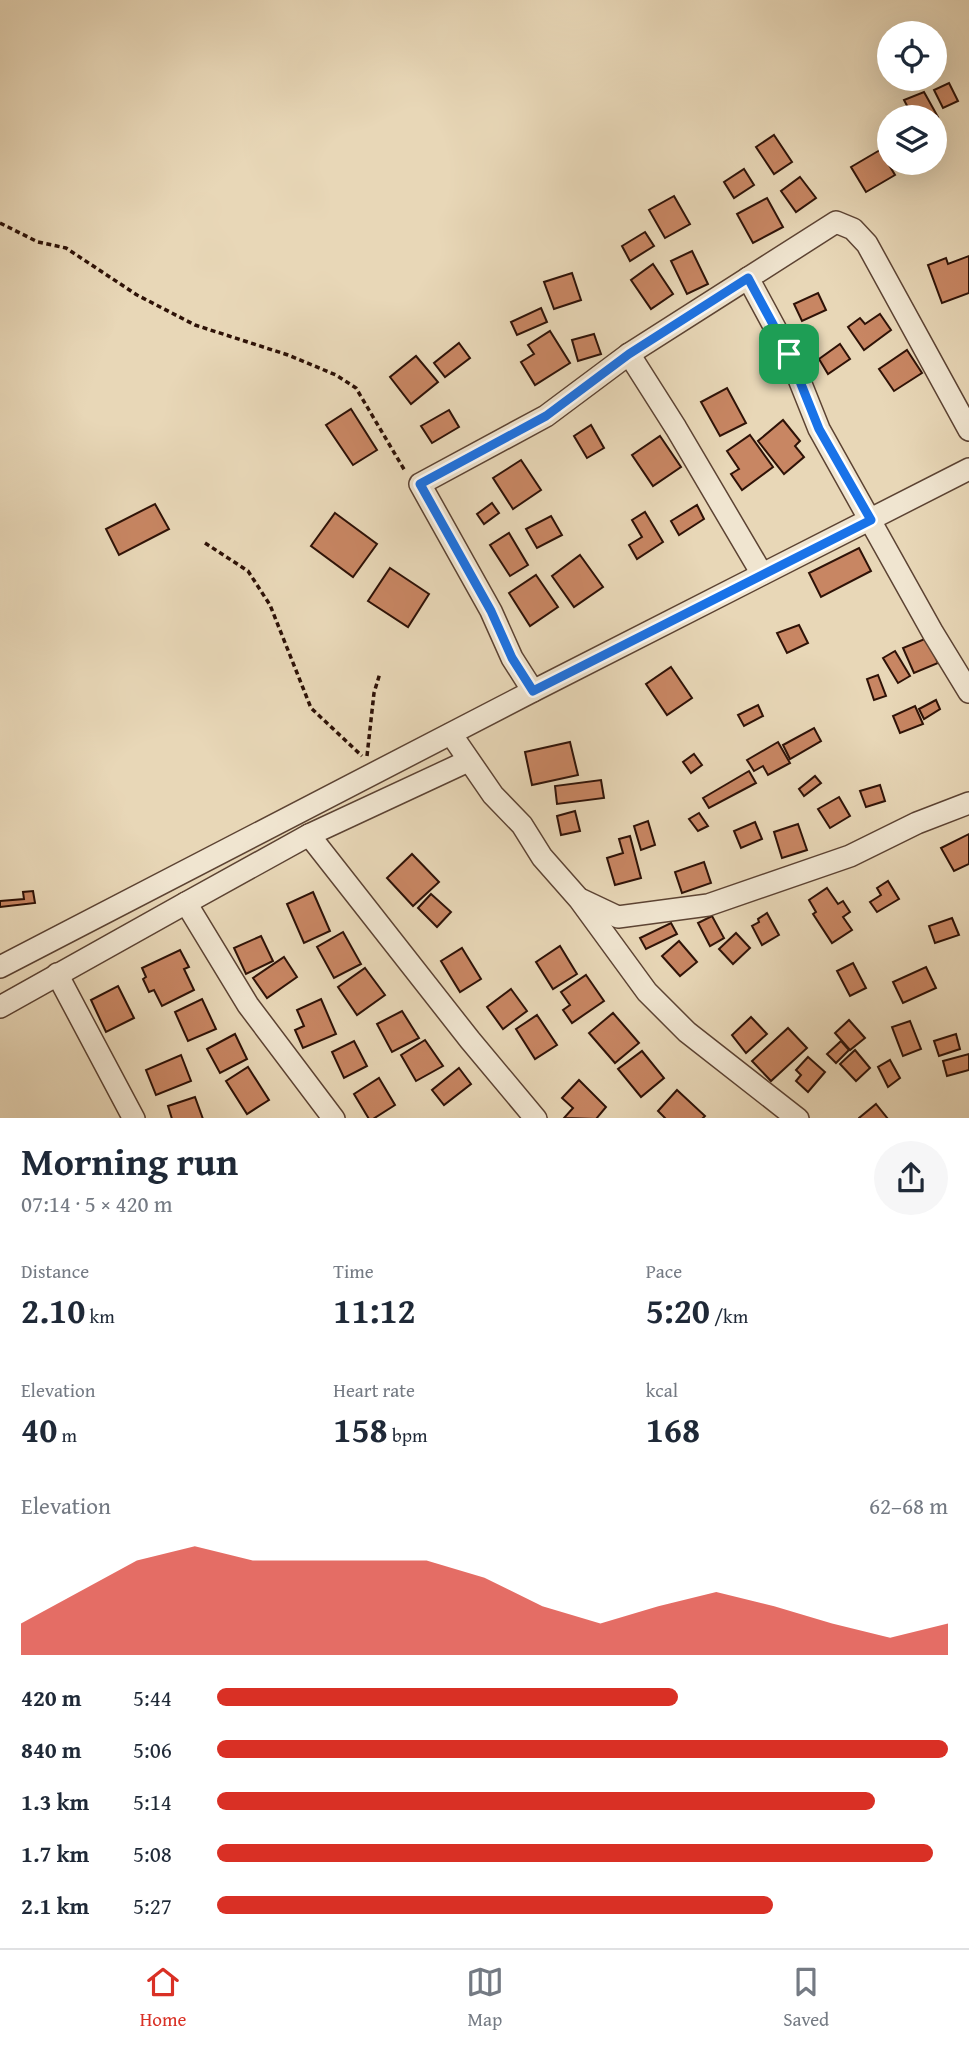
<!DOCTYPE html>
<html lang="en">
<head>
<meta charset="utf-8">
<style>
  :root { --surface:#fff; --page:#f6f6f7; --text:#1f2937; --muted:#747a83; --line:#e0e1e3; --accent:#d93025 }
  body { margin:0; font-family:"Gentium Book Plus",serif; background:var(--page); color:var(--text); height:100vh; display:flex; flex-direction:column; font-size:26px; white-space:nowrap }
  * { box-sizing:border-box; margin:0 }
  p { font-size:23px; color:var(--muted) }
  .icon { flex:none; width:38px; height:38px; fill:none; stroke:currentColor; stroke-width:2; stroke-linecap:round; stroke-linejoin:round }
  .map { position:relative; height:1118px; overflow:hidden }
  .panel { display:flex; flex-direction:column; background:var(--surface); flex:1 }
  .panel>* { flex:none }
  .fabs { position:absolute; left:877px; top:21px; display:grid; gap:14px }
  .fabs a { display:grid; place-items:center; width:70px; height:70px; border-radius:50%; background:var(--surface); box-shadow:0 7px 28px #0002; font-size:35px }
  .pin { position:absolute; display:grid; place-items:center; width:60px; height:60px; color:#fff; margin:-30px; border-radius:14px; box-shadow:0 4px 10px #0006 }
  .round { display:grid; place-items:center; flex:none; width:74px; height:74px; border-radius:37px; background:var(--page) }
  .head { display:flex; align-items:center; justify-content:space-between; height:119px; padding:0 21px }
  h1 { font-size:38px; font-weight:700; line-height:52px }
  .stats { display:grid; grid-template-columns:repeat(3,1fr); gap:10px; height:119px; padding:7px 21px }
  .stats div { display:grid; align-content:center }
  .stats b { font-size:35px; font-weight:700 }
  .stats small { font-size:19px; font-weight:400 }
  .stats p { font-size:19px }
  .chart { height:196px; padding:14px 21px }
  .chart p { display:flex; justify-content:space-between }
  .chart svg { width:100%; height:126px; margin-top:7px; fill:var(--accent); opacity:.7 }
  ul { padding:0 21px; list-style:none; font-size:23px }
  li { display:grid; grid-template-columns:112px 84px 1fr; align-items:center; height:52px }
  li i { height:18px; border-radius:9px; background:var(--accent) }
  .tabs { display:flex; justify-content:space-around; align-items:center; height:98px; border-top:2px solid var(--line); background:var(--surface); font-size:19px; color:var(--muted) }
  .tabs a { display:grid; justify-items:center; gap:4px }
  .tabs .on { color:var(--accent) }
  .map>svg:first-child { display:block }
  .building { fill:#c88663; stroke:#2e1207; stroke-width:2 }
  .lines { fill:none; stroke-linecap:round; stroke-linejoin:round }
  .minor-casing { stroke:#5c4333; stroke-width:24 }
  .path { stroke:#2e1207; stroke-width:3.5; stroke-dasharray:5 3.5; stroke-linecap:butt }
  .minor { stroke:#f0e5d0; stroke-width:21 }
  .route-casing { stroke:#fff; stroke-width:14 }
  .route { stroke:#1a73e8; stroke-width:9 }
</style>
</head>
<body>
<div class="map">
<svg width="969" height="1119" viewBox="0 0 969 1119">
  <rect width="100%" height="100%" fill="#e8d7b7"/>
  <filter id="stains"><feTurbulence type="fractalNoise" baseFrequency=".00286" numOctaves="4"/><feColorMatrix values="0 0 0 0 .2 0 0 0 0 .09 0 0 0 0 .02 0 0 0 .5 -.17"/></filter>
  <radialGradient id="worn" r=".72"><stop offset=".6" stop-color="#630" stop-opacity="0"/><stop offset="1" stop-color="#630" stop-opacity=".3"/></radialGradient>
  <g class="building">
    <path d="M949 83 958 101 943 108 934 90Z"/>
    <path d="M924 92 938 117 934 119 913 117 904 100Z"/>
    <path d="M774 135 792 162 774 174 756 147Z"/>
    <path d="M880 150 895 175 866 192 851 167Z"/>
    <path d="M744 169 754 185 734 198 724 182Z"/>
    <path d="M800 177 816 198 796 212 781 191Z"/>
    <path d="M674 196 690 224 665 238 649 210Z"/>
    <path d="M767 198 783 227 753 243 737 214Z"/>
    <path d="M645 232 654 246 630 261 622 246Z"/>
    <path d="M692 251 708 284 687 294 671 261Z"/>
    <path d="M969 256V293L942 303 928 265 946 258 948 264Z"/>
    <path d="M653 264 673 294 651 309 631 280Z"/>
    <path d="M572 273 581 300 554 309 544 282Z"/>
    <path d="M818 293 826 310 802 321 794 304Z"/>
    <path d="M541 308 547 322 517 335 511 322Z"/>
    <path d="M880 314 891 330 864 350 848 327 860 318 865 324Z"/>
    <path d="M550 331 570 363 535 385 521 362 534 354 528 345Z"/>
    <path d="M594 334 601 354 578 361 572 340Z"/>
    <path d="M459 343 470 358 445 377 434 363Z"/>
    <path d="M840 344 850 359 828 374 819 359Z"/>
    <path d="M907 350 922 373 894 391 879 369Z"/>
    <path d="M416 356 438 382 411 404 390 377Z"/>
    <path d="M727 388 746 423 720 436 701 402Z"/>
    <path d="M351 409 377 450 353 465 326 425Z"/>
    <path d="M449 410 459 427 432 443 421 426Z"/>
    <path d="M783 420 800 441 795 446 804 457 784 474 758 441Z"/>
    <path d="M591 425 604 448 587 458 574 436Z"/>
    <path d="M750 435 773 467 742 490 731 474 739 469 727 451Z"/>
    <path d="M660 436 681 467 653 486 632 455Z"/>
    <path d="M521 460 541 490 513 509 493 478Z"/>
    <path d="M492 503 499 513 484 524 477 514Z"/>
    <path d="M155 504 169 529 119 555 106 529Z"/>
    <path d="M697 505 704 519 679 535 671 521Z"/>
    <path d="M645 512 663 542 637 559 629 545 642 537 632 520Z"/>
    <path d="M335 513 377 544 353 577 311 546Z"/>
    <path d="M551 516 562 535 537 548 526 529Z"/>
    <path d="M509 533 528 565 510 576 490 545Z"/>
    <path d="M859 548 871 571 821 597 809 573Z"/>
    <path d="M580 555 603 587 574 607 552 576Z"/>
    <path d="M390 568 429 594 408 627 368 601Z"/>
    <path d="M536 575 558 607 530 626 509 593Z"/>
    <path d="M799 625 808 643 787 653 777 633Z"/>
    <path d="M927 638 938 663 914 673 903 648Z"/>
    <path d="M895 651 910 676 898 683 883 658Z"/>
    <path d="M671 667 692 698 667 715 646 684Z"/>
    <path d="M878 675 886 696 874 700 867 679Z"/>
    <path d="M936 700 940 709 924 719 919 709Z"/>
    <path d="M758 705 763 716 744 726 738 715Z"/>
    <path d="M915 706 923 724 900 733 893 716Z"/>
    <path d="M814 728 821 741 790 759 783 745Z"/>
    <path d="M570 742 578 775 532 785 525 752Z"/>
    <path d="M778 742 790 763 768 775 763 766 754 771 747 760Z"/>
    <path d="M694 754 702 765 691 773 683 762Z"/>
    <path d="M749 771 756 783 709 808 703 798Z"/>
    <path d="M815 776 821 783 804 796 799 789Z"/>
    <path d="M601 780 604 798 557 804 555 786Z"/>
    <path d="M880 785 885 801 866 807 860 791Z"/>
    <path d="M839 797 850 816 830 828 818 809Z"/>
    <path d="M575 811 580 831 561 835 557 816Z"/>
    <path d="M699 813 708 826 698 831 689 819Z"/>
    <path d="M648 821 655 845 641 850 634 826Z"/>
    <path d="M755 822 762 839 741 848 734 831Z"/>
    <path d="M798 824 807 850 782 858 774 832Z"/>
    <path d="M969 834V864L954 871 941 848Z"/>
    <path d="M630 836 641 878 615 885 607 858 623 853 619 839Z"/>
    <path d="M412 854 439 882 413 906 387 878Z"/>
    <path d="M704 862 711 883 682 893 675 872Z"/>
    <path d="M888 881 899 899 877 912 870 902 881 895 877 888Z"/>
    <path d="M827 888 838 904 843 901 850 912 843 917 852 930 832 943 813 914 816 912 809 900Z"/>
    <path d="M33 891 35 903 0 907V901L24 899 23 892Z"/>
    <path d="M313 892 330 931 304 943 287 904Z"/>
    <path d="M431 894 451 912 437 927 418 908Z"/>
    <path d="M767 913 779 935 762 945 752 926 759 922 758 919Z"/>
    <path d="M712 916 724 938 710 946 698 923Z"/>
    <path d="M952 918 959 935 935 943 929 926Z"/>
    <path d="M671 923 677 934 646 949 640 938Z"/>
    <path d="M343 932 361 964 334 978 317 947Z"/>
    <path d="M736 933 750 948 733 964 719 949Z"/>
    <path d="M261 936 273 961 246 974 234 948Z"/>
    <path d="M679 941 697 962 680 976 662 956Z"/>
    <path d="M560 946 577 974 553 989 536 962Z"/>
    <path d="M462 948 481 979 460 992 441 961Z"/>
    <path d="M180 950 189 967 184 969 194 990 162 1006 154 990 149 992 143 979 146 977 142 968Z"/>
    <path d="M284 957 297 977 267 998 253 978Z"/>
    <path d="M853 963 866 988 850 996 837 971Z"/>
    <path d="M926 967 936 988 903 1003 893 982Z"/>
    <path d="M365 968 385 995 357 1015 338 987Z"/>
    <path d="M586 975 604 1001 572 1023 563 1010 570 1005 561 992Z"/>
    <path d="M118 986 134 1018 106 1032 91 1000Z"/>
    <path d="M511 989 527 1011 503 1029 487 1007Z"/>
    <path d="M202 999 216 1029 188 1041 175 1012Z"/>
    <path d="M321 999 336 1034 303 1048 295 1030 304 1026 297 1010Z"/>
    <path d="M402 1011 419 1038 392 1052 377 1024Z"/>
    <path d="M613 1013 639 1043 615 1063 589 1033Z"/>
    <path d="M537 1015 557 1045 535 1059 516 1029Z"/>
    <path d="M751 1017 767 1034 746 1053 732 1035Z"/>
    <path d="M849 1020 865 1038 850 1050 835 1033Z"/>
    <path d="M910 1021 921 1049 903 1056 892 1027Z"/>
    <path d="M788 1028 807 1048 771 1081 752 1061Z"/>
    <path d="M235 1034 247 1059 220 1073 207 1049Z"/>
    <path d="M956 1034 960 1049 939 1056 934 1041Z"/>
    <path d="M425 1040 443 1066 416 1081 401 1055Z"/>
    <path d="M354 1041 367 1066 344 1078 332 1052Z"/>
    <path d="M841 1041 849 1050 836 1063 827 1054Z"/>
    <path d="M855 1050 870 1068 856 1081 840 1064Z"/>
    <path d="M642 1051 664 1078 641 1097 618 1069Z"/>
    <path d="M969 1054V1070L947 1076 943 1061Z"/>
    <path d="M181 1055 191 1081 156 1095 146 1070Z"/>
    <path d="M808 1057 825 1072 808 1092 796 1081 801 1075 796 1070Z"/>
    <path d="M890 1060 900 1078 888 1087 878 1067Z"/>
    <path d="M248 1067 269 1100 247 1114 226 1081Z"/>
    <path d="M459 1068 471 1084 444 1105 432 1090Z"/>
    <path d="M379 1078 395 1105 373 1119H369L354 1094Z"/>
    <path d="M579 1080 606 1107 596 1119 564 1118 573 1108 562 1098Z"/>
    <path d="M677 1090 705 1116 702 1119H666L658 1111Z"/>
    <path d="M195 1097 203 1119H172L168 1106Z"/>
    <path d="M876 1104 888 1119H859V1118Z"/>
  </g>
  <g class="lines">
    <g class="minor-casing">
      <g id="minor">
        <path d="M748 278 789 354 819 429 933 633 969 692"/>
        <path d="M629 354 676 428 762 574"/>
        <path d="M533 691 512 658 491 611 420 484 546 416 629 354 836 222 853 229 867 244 969 430"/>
        <path d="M451 734 493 795 522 825 542 857 579 899 647 992 687 1032 798 1119"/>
        <path d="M309 835 468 761"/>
        <path d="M582 900 618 917 708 905 850 856 917 823 969 803"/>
        <path d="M186 903 309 835 470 1040 536 1119"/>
        <path d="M0 967 533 691 969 469"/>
        <path d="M57 974 134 1119"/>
        <path d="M0 1007 186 903 248 1005 334 1119"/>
      </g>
    </g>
    <g class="path">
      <path d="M0 223 38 242 66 248 137 295 195 325 288 355 336 375 356 388 405 471"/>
      <path d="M205 543 248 571 270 605 311 708 362 756"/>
      <path d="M367 756 374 693 380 673"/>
    </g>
    <use href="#minor" class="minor"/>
  </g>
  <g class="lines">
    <g class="route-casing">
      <path id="route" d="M748 278 789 354 819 429 871 520 533 691 512 658 491 611 420 484 546 416 629 354Z"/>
    </g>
    <use href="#route" class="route"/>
  </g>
  <rect width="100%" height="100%" filter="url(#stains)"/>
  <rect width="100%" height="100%" fill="url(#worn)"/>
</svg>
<div class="fabs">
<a><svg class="icon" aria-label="locate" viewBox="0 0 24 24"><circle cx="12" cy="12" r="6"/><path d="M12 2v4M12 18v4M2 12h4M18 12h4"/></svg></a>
<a><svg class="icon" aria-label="layers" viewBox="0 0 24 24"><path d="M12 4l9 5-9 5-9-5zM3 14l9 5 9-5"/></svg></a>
</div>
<div class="pin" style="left:789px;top:354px;background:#1e9e55"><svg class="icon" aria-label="arrive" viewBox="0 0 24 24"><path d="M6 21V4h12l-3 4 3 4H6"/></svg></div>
</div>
<section class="panel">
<div class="head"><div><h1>Morning run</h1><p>07:14 · 5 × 420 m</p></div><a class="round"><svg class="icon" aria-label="share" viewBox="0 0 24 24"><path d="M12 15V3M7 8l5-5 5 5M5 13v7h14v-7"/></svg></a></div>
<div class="stats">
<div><p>Distance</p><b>2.10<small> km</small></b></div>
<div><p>Time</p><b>11:12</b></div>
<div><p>Pace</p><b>5:20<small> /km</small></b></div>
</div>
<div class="stats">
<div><p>Elevation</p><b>40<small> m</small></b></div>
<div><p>Heart rate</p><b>158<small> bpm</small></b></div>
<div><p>kcal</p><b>168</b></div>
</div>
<div class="chart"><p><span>Elevation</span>62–68 m</p>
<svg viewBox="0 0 160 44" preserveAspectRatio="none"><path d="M0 44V33L10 22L20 11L30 6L40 11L50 11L60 11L70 11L80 17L90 27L100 33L110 27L120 22L130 27L140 33L150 38L160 33V44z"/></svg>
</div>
<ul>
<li><b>420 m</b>5:44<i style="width:63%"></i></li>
<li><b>840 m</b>5:06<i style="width:100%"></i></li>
<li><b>1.3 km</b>5:14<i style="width:90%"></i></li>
<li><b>1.7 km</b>5:08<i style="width:98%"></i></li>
<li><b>2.1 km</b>5:27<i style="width:76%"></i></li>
</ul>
</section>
<nav class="tabs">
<a class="on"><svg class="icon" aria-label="home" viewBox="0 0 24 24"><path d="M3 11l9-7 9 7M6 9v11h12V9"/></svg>Home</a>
<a><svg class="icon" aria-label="map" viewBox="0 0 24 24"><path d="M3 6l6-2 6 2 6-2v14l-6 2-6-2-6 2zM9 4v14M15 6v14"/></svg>Map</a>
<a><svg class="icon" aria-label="saved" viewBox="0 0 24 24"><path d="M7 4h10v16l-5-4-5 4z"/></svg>Saved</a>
</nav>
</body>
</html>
